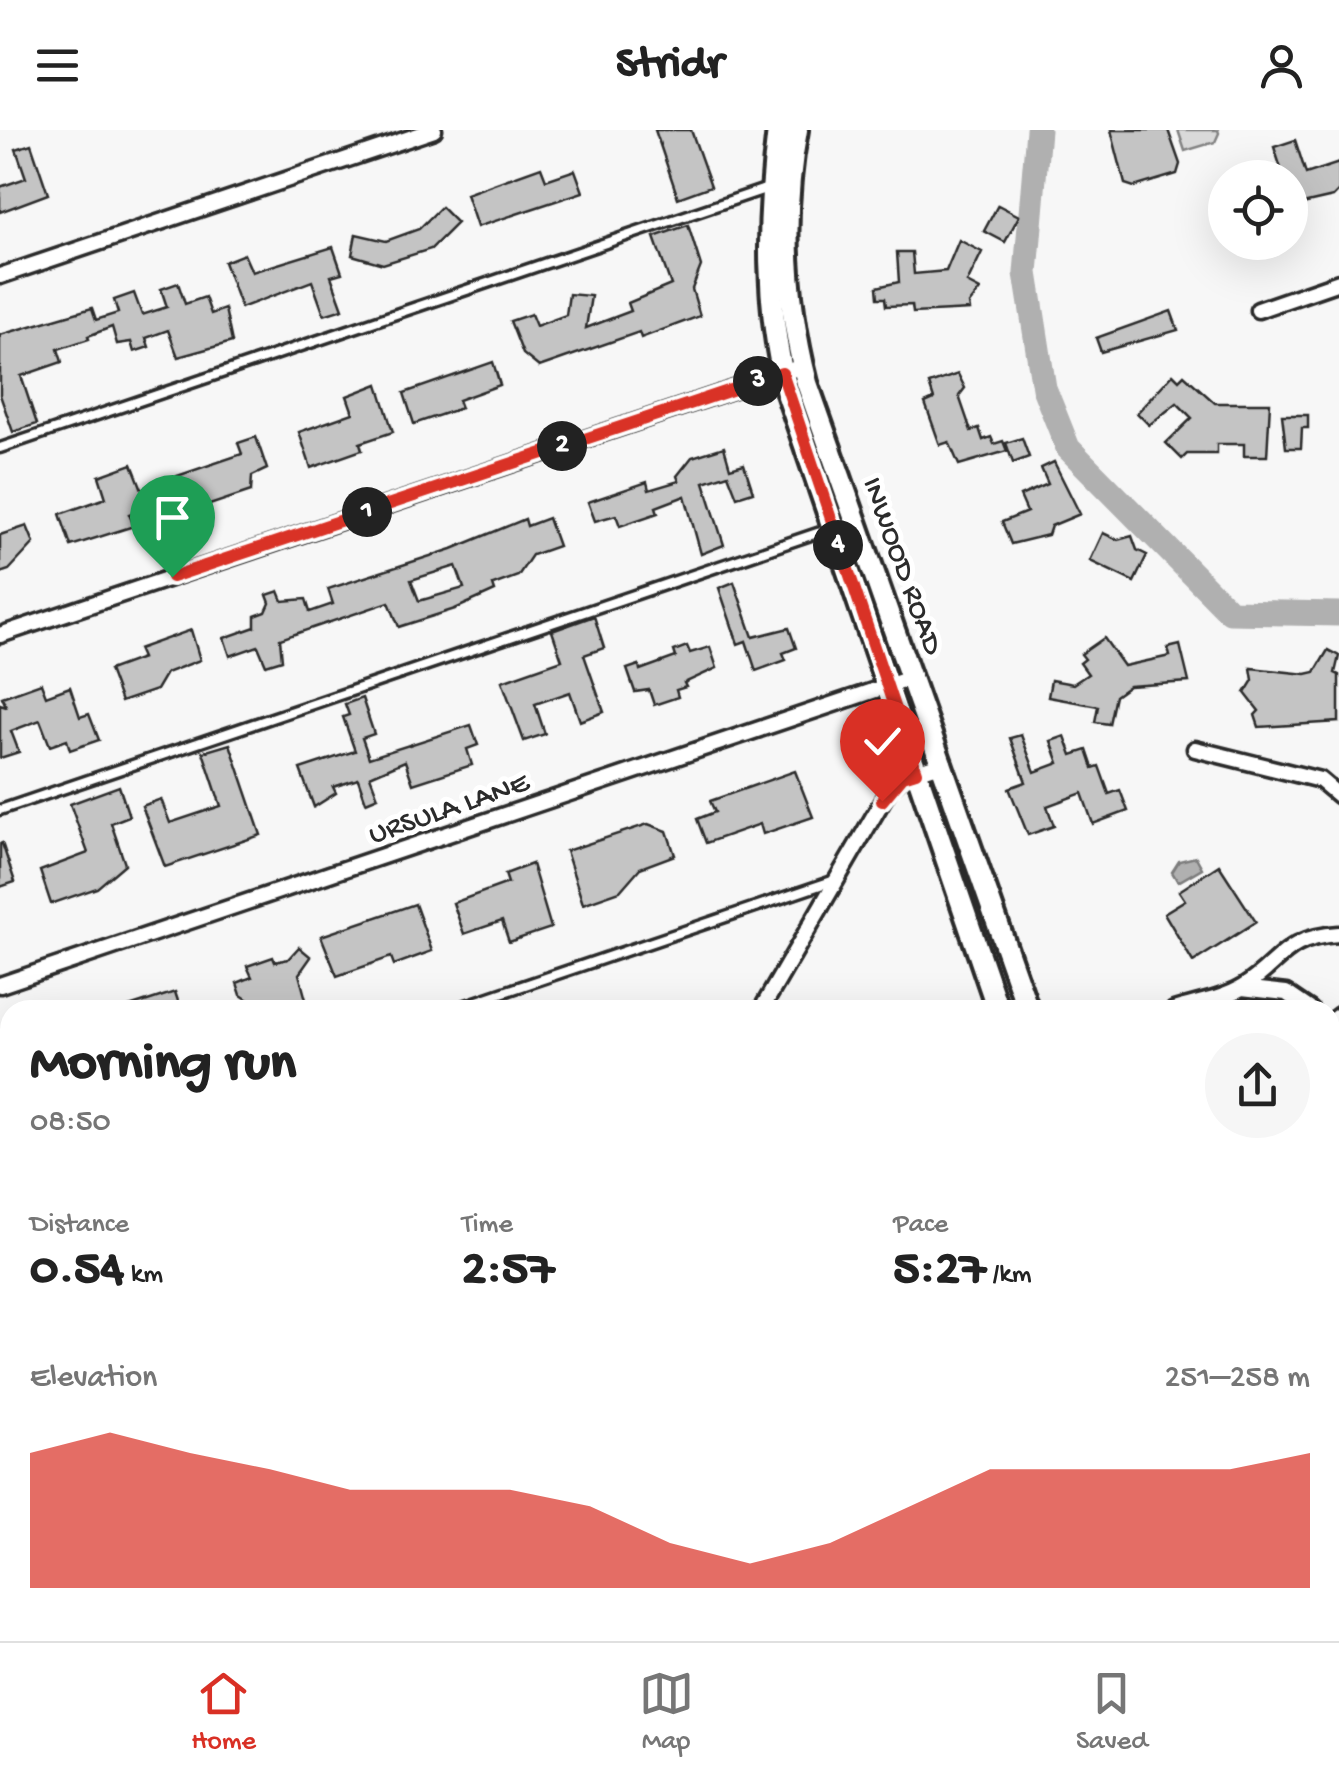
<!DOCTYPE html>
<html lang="en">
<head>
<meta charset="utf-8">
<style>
  :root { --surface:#fff; --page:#f6f6f6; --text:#222; --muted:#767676; --line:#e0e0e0; --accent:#d93025 }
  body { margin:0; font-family:"Gochi Hand",sans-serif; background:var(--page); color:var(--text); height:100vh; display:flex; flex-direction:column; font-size:38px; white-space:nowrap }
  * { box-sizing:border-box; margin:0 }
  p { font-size:32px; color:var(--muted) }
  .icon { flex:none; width:55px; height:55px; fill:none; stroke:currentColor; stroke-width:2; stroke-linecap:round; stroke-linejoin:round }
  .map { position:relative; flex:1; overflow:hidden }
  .panel { position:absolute; left:0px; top:870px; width:1340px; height:642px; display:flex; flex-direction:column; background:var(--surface); border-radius:30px 30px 0 0; box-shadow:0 10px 40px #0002 }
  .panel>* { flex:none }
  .buttons { position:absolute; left:1208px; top:30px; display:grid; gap:20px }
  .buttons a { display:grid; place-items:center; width:100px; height:100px; border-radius:50%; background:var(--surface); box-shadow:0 10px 40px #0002; font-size:50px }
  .pin { position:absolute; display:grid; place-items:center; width:85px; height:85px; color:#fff; margin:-102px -42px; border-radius:50% 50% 50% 0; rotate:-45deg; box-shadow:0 0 10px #0007 }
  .pin .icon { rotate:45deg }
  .km { position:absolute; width:50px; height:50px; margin:-25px; border-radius:50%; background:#222; color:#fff; font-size:28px; line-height:50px; text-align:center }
  .round { display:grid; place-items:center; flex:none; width:105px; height:105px; border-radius:52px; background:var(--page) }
  .summary { display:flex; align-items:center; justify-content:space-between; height:170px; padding:0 30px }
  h1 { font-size:55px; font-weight:800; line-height:75px }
  .figures { display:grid; grid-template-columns:repeat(3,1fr); gap:15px; height:170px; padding:10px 30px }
  .figures div { display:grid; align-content:center }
  .figures b { font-size:50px; font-weight:800 }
  .figures small { font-size:28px; font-weight:400 }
  .figures p { font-size:28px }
  .chart { height:280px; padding:20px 30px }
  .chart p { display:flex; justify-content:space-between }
  .chart svg { width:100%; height:180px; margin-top:10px; fill:var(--accent); opacity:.7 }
  header { display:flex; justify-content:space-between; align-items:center; height:130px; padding:0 30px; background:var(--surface); font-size:45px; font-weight:800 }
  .tabs { display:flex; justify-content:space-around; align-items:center; height:140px; border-top:2px solid var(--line); background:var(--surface); font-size:28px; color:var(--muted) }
  .tabs a { display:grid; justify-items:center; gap:5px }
  .tabs .on { color:var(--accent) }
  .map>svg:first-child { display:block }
  .green { fill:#d9d9d9; stroke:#828282; stroke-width:2.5 }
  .water { fill:#b0b0b0; stroke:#7b7b7b; stroke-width:2.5 }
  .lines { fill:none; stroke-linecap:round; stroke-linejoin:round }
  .river { stroke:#b0b0b0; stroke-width:25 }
  .building { fill:#c4c4c4; stroke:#2b2b2b; stroke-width:2.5; fill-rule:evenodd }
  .service-casing { stroke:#2b2b2b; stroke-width:15 }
  .minor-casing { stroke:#2b2b2b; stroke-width:21 }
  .secondary-casing { stroke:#2b2b2b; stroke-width:28 }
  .service { stroke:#fff; stroke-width:8 }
  .minor { stroke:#fff; stroke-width:14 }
  .secondary { stroke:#fff; stroke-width:20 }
  .route-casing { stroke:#fff; stroke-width:20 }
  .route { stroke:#d93025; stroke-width:12 }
  .labels { text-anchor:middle; stroke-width:10; stroke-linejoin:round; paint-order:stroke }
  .street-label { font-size:30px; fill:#2b2b2b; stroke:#fff }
</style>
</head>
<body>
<header><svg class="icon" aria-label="menu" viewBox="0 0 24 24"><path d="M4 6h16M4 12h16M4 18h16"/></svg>Stridr<svg class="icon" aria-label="person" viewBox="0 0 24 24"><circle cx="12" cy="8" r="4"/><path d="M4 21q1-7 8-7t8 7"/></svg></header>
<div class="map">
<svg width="1339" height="1511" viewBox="0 0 1339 1511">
  <rect width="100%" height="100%" fill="#f7f7f7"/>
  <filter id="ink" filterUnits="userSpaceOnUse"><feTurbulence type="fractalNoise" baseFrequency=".01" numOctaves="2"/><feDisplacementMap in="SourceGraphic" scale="20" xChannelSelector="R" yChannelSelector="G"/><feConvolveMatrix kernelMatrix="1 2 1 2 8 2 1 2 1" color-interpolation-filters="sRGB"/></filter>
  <g filter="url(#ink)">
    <path class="green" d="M1178 0H1218L1219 3 1215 12 1185 21Z"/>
    <path class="water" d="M1196 727 1202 738 1178 752 1172 742 1179 731Z"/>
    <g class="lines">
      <path class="river" d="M1038 0 1026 143 1044 258 1068 318 1230 482 1339 484"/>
    </g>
    <g class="building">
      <path d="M655 0H691L711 56 678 68Z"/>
      <path d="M1111 0H1168L1180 34 1177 44 1134 57 1125 54Z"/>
      <path d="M1295 10 1306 44 1339 33V61L1333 67 1294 76 1290 48H1284L1274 17Z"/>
      <path d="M31 14 48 64 0 82V57L26 48 16 19Z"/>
      <path d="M541 37 546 50 575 40 583 62 477 97 466 64Z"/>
      <path d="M998 75 1019 86 1005 112 984 101Z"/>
      <path d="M441 77 457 93 431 119 383 134 352 125 356 104 386 111 419 99Z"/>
      <path d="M688 95 701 136 692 159 700 186 641 208 639 202 539 237 523 224 510 191 531 184 536 196 566 185 569 164 591 166 586 198 631 181 628 173 671 155 654 107Z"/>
      <path d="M959 110 982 122 967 153 980 160 969 174 970 180 913 183 912 175 886 176 885 168H878L877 157 899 152 897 122H912L914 144 946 141Z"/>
      <path d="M333 117 342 143 331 146 343 179 324 185 312 151 241 178 224 132 244 124 252 142Z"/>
      <path d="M178 153 185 174 205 167 211 184 225 179 232 212 178 227 168 200 146 208 149 217 134 222 131 212 117 214 112 197 88 206 89 209 58 219 62 232 21 246 37 294 13 302 0 265V205L92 178 96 190 118 183 114 170 134 163 142 185 167 177 161 159Z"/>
      <path d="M1171 181 1178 200 1101 222 1096 208Z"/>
      <path d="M493 232 500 255 458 270 461 278 414 294 404 263Z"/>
      <path d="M958 244 965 258 959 266 971 301 979 298 983 310 991 307 994 314 1003 311 1007 321 959 335 949 312 940 315 925 273 934 269 929 254Z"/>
      <path d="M1173 244 1179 250 1184 245 1215 273H1270L1267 326H1244V314H1217V324H1187L1182 329 1166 313 1192 288 1177 273 1149 295 1137 283Z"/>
      <path d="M378 254 393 302 360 313 362 320 311 338 299 302 353 283 347 266Z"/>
      <path d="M1282 285H1308V298H1302L1301 318H1286Z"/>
      <path d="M256 307 267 339 252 346 251 361 189 382 187 374 180 376 174 355 179 353 177 346 242 324 238 313Z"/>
      <path d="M1022 308 1029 327 1013 333 1006 313Z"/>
      <path d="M724 317 730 338 744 334 753 362 737 367 728 344 704 352 724 415 701 424 685 366 656 377 658 383 620 396 616 385 595 391 588 372 647 352 649 360 679 351 677 346 692 327Z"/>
      <path d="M1054 332 1080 384 1051 396 1048 405 1011 414 1002 392 1027 382 1020 366 1048 354 1041 338Z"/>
      <path d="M132 334 149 377 129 384 134 396 71 416 60 384 106 368 99 346Z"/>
      <path d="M548 388 558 416 532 425 518 446 493 455 495 461 455 479 399 497 389 472 280 509 282 530 266 535 258 516 230 526 224 508 255 497V486L266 482 270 473 267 465 279 461 283 471 306 469 310 482 333 474 328 459 452 419 525 389 527 396ZM456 436 464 458 419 471 411 450Z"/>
      <path d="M27 396 34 413 9 440 0 443V405Z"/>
      <path d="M1103 403 1118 410 1132 406 1137 420 1147 425 1134 452 1090 431Z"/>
      <path d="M734 452 753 507 789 498 796 518 783 523 786 530 756 541 746 511 738 514 719 458Z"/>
      <path d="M594 486 604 518 584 525 604 582 580 591 570 562 535 574 545 604 524 611 502 551 562 530 552 501Z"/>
      <path d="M191 500 200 530 166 543 156 560 121 572 109 540 142 528 138 519Z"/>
      <path d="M1104 508 1124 536 1170 526 1168 518 1180 515 1189 552 1129 556 1115 566 1109 594 1095 592 1098 576 1048 567 1051 550 1073 554 1088 544 1080 533 1085 529 1081 524Z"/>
      <path d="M687 516 690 523 710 517 717 538 684 553 686 557 676 560 678 567 654 575 649 560 635 562 627 539 639 535 640 540 676 527 674 521Z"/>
      <path d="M1328 520 1339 526 1335 543 1339 545V592L1259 597 1255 585 1259 581 1245 563 1253 550 1251 538 1306 544 1315 542Z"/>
      <path d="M41 553 46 566 70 557 80 587 89 584 99 610 70 620 67 610 50 616 40 590 11 601 19 622 0 628V574L6 576 2 567Z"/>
      <path d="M362 568 374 604 362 608 369 628 471 595 478 615 467 619 472 635 413 654 405 631 370 646 378 667 366 672 358 649 333 657 336 663 314 677 300 639 355 621 343 587 349 585 345 574Z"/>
      <path d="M1021 605 1035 642 1059 633 1051 611 1065 606 1072 625 1087 620 1093 638 1099 636 1109 664 1120 660 1128 681 1093 694 1082 663 1047 676 1054 696 1028 705 1009 658 1026 652 1010 608Z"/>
      <path d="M230 614 261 705 165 737 142 676 161 669 170 693 221 676 203 622Z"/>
      <path d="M795 641 813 687 763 704 760 694 706 713 697 689 715 682 710 671Z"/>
      <path d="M119 656 129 686 111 693 125 734 97 758 51 774 40 741 88 723 70 674Z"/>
      <path d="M648 694 667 701 675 725 640 738 620 761 583 774 566 721Z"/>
      <path d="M2 713 15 752 0 757V714Z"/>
      <path d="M532 734 551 798 509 812 502 791 464 804 453 773 508 753 505 744Z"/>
      <path d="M1219 735 1256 792 1193 832 1164 783 1185 770 1179 761Z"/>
      <path d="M415 774 432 821 394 835 391 827 337 846 321 806Z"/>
      <path d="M299 817 311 827 299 844 308 877 263 880 241 865 237 853 252 847 247 836 273 827 275 832 288 829Z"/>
      <path d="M175 862 181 880H126V878Z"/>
    </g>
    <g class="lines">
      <g class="service-casing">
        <g id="service">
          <path d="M0 318 771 57"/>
          <path d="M0 680 829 399"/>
          <path d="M451 880 835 750"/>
          <path d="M0 1033 10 1030"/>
          <path d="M0 1474 10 1470"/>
        </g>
      </g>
      <g class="minor-casing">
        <g id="minor">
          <path d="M0 146 434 0"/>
          <path d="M1258 180 1339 152"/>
          <path d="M0 505 803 236"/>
          <path d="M1195 619 1320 650 1339 666"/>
          <path d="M0 855 914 547"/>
          <path d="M1242 858 1286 863 1311 880"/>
          <path d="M761 880 890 658 903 646 944 633"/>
          <path d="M1174 880C1195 873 1224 869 1243 857 1281 833 1284 807 1339 804"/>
          <path d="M1330 892 1339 885"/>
          <path d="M1330 1052 1339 1063"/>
          <path d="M1330 1127 1339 1141"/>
          <path d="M0 1210 10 1207"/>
        </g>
      </g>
      <g class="secondary-casing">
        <g id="secondary">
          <path d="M778 0C767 89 765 175 787 263L998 880"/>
          <path d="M797 0C781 84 786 170 807 253L1028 880"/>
          <path d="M1330 1291 1339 1288"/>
          <path d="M1330 1322 1339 1319"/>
          <path d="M1213 1502 1216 1511"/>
          <path d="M1238 1502 1241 1511"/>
          <path d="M720 1511 744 1502"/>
          <path d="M800 1511 821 1502"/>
        </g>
      </g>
      <use href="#service" class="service"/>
      <use href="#minor" class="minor"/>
      <use href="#secondary" class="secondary"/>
    </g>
  </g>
  <g class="lines" filter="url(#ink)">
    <g class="route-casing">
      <path id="route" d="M172 447 782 243 916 642 903 646 882 671"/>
    </g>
    <use href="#route" class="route"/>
  </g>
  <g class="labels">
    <g class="street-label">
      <text transform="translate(905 435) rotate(70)" y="10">INWOOD ROAD</text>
      <text transform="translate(448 676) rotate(-19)" y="10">URSULA LANE</text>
    </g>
  </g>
</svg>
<div class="buttons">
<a><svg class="icon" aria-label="locate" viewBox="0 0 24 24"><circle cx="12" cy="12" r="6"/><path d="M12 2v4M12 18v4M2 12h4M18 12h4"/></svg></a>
</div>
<div class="pin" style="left:172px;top:447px;background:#1e9e55"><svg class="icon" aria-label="arrive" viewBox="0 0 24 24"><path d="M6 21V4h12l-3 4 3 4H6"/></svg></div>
<div class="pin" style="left:882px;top:671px;background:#d93025"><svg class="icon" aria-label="check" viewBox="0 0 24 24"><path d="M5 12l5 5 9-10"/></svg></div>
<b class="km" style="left:367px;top:382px">1</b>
<b class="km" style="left:562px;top:316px">2</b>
<b class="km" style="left:758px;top:251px">3</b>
<b class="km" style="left:838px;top:415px">4</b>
<section class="panel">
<div class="summary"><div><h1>Morning run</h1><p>08:50</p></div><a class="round"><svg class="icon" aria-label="share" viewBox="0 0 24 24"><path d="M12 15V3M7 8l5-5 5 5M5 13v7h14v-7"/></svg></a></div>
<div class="figures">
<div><p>Distance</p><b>0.54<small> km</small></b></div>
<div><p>Time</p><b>2:57</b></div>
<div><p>Pace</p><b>5:27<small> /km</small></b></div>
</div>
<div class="chart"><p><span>Elevation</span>251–258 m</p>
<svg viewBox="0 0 160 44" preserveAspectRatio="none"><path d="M0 44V11L10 6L20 11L30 15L40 20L50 20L60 20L70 24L80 33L90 38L100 33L110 24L120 15L130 15L140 15L150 15L160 11V44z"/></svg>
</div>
</section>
</div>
<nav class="tabs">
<a class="on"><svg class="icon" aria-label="home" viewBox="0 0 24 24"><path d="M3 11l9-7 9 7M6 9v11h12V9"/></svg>Home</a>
<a><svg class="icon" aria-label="map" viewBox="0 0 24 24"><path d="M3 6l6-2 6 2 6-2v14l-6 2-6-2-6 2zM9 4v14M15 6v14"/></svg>Map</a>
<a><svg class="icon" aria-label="saved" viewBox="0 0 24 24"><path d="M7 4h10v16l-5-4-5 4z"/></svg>Saved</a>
</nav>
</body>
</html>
